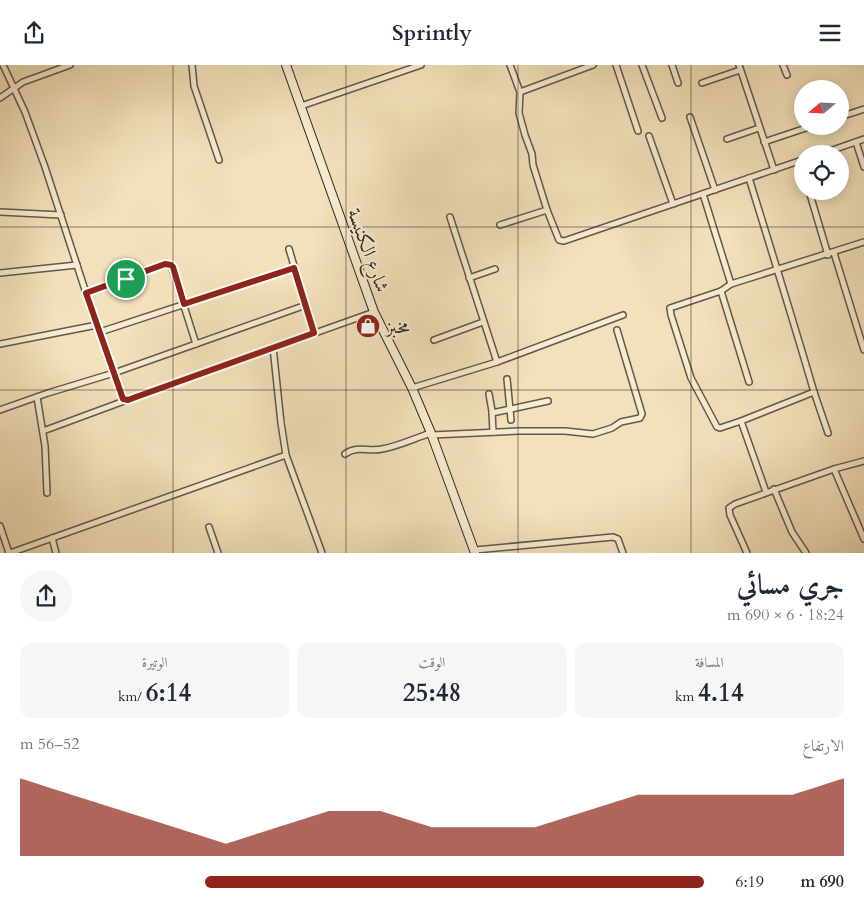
<!DOCTYPE html>
<html lang="ar">
<head>
<meta charset="utf-8">
<style>
  :root { --surface:#fff; --page:#f6f6f7; --text:#1f2937; --muted:#747a83; --accent:#8f2418 }
  body { margin:0; font-family:Cardo,Amiri,serif; background:var(--page); color:var(--text); direction:rtl; height:100vh; display:flex; flex-direction:column; font-size:19px; white-space:nowrap }
  * { box-sizing:border-box; margin:0 }
  p { font-size:16px; color:var(--muted) }
  .icon { flex:none; width:28px; height:28px; fill:none; stroke:currentColor; stroke-width:2; stroke-linecap:round; stroke-linejoin:round }
  .map { position:relative; height:488px; overflow:hidden; direction:ltr }
  .side { display:flex; flex-direction:column; background:var(--surface); flex:1 }
  .side>* { flex:none }
  .needle { width:32px; rotate:251deg }
  .controls { position:absolute; left:794px; top:15px; display:grid; gap:10px }
  .controls a { display:grid; place-items:center; width:55px; height:55px; border-radius:50%; background:var(--surface); box-shadow:0 2px 12px #0003; font-size:25px }
  .pin { position:absolute; display:grid; place-items:center; width:42px; height:42px; color:#fff; margin:-21px; border:2px solid #fff; border-radius:50%; box-shadow:0 1px 5px #0007 }
  .round { display:grid; place-items:center; flex:none; width:52px; height:52px; border-radius:26px; background:var(--page) }
  .head { display:flex; align-items:center; justify-content:space-between; height:85px; padding:0 20px }
  h1 { font-size:28px; font-weight:700; line-height:38px }
  .stats { display:grid; grid-template-columns:repeat(3,1fr); gap:8px; height:85px; padding:5px 20px }
  .stats div { display:grid; align-content:center; border-radius:12px; background:var(--page); text-align:center }
  .stats b { font-size:25px; font-weight:700 }
  .stats small { font-size:14px; font-weight:400 }
  .stats p { font-size:14px }
  .chart { height:140px; padding:10px 20px }
  .chart p { display:flex; justify-content:space-between }
  .chart svg { width:100%; height:90px; margin-top:5px; fill:var(--accent); opacity:.7 }
  ul { padding:0 20px; list-style:none; font-size:16px }
  li { display:grid; grid-template-columns:80px 60px 1fr; align-items:center; height:38px }
  li i { height:12px; border-radius:6px; background:var(--accent) }
  header { display:flex; justify-content:space-between; align-items:center; height:65px; padding:0 20px; background:var(--surface); font-size:22px; font-weight:700 }
  .map>svg:first-child { display:block }
  .lines { fill:none; stroke-linecap:round; stroke-linejoin:round }
  .minor-casing { stroke:#635847; stroke-width:8 }
  .secondary-casing { stroke:#332a20; stroke-width:10 }
  .minor { stroke:#f7ecd3; stroke-width:5 }
  .secondary { stroke:#f7ecd3; stroke-width:8 }
  .route-casing { stroke:#fff; stroke-width:10 }
  .route { stroke:#8f2418; stroke-width:6 }
  .grid { fill:none; stroke:#332a20; stroke-width:1; stroke-opacity:0.55 }
  .labels { text-anchor:middle; stroke-width:4; stroke-linejoin:round; paint-order:stroke }
  .street-label { font-size:19px; fill:#332a20; stroke:#f7ecd3 }
  .poi-label { font-size:19px; fill:#332a20; stroke:#f7ecd3; text-anchor:start }
</style>
</head>
<body>
<header><svg class="icon" aria-label="menu" viewBox="0 0 24 24"><path d="M4 6h16M4 12h16M4 18h16"/></svg>Sprintly<svg class="icon" aria-label="share" viewBox="0 0 24 24"><path d="M12 15V3M7 8l5-5 5 5M5 13v7h14v-7"/></svg></header>
<div class="map">
<svg width="864" height="488" viewBox="0 0 864 488">
  <rect width="100%" height="100%" fill="#f3e1bb"/>
  <filter id="stains"><feTurbulence type="fractalNoise" baseFrequency=".004" numOctaves="4"/><feColorMatrix values="0 0 0 0 .2 0 0 0 0 .09 0 0 0 0 .02 0 0 0 .5 -.17"/></filter>
  <radialGradient id="worn" r=".72"><stop offset=".6" stop-color="#630" stop-opacity="0"/><stop offset="1" stop-color="#630" stop-opacity=".3"/></radialGradient>
  <g class="lines">
    <g class="minor-casing">
      <g id="minor">
        <path d="M3 0 25 47 45 102 86 228 123 334 127 335 136 332 374 247"/>
        <path d="M192 0 194 21 219 95"/>
        <path d="M510 0 520 27 519 48 525 70 532 89 533 100 547 145 559 175 564 176 802 95"/>
        <path d="M616 0 638 66"/>
        <path d="M642 0 662 53"/>
        <path d="M672 0 678 18"/>
        <path d="M739 0 774 105"/>
        <path d="M783 0 787 10"/>
        <path d="M702 18 740 5"/>
        <path d="M520 27 593 0"/>
        <path d="M0 33 23 17 70 0"/>
        <path d="M301 41 421 0"/>
        <path d="M690 52 715 125"/>
        <path d="M840 52 864 44"/>
        <path d="M649 71 673 139"/>
        <path d="M727 74 759 63"/>
        <path d="M764 77 812 61"/>
        <path d="M856 77 864 102"/>
        <path d="M821 89 864 74"/>
        <path d="M800 96 802 105"/>
        <path d="M749 113C771 184 793 255 814 327L741 356 720 363 717 362 691 313 671 250 670 243 721 226 731 219 864 177"/>
        <path d="M809 126 828 190"/>
        <path d="M703 129 731 219"/>
        <path d="M0 147 61 150"/>
        <path d="M450 152 497 297"/>
        <path d="M500 160 547 145"/>
        <path d="M289 184 314 268"/>
        <path d="M834 188 864 285"/>
        <path d="M0 208 77 200"/>
        <path d="M469 213 495 204"/>
        <path d="M721 226 749 317"/>
        <path d="M86 228 165 199 171 200 196 279"/>
        <path d="M100 267 295 203"/>
        <path d="M434 275 483 257"/>
        <path d="M0 279 97 260"/>
        <path d="M273 282 281 358 286 390 322 488"/>
        <path d="M507 314 511 355"/>
        <path d="M412 323 497 297 623 250"/>
        <path d="M814 327 828 368"/>
        <path d="M489 329 492 346 493 367"/>
        <path d="M37 332 45 381 47 428"/>
        <path d="M0 345 48 328 114 308 306 240"/>
        <path d="M492 348 548 336"/>
        <path d="M741 356 766 427"/>
        <path d="M43 366 127 335"/>
        <path d="M432 370 519 366H565L593 369 612 363 621 357 640 353 642 349 617 265"/>
        <path d="M345 389C357 380 369 387 382 384 399 381 415 373 431 368"/>
        <path d="M834 404 864 474"/>
        <path d="M774 424 792 467 806 488"/>
        <path d="M0 461 9 488"/>
        <path d="M209 462 218 488"/>
        <path d="M52 473 56 488"/>
        <path d="M475 485 613 472 618 474 623 488"/>
        <path d="M10 488 286 390"/>
        <path d="M747 488 730 450 729 443 735 439 834 404 864 396"/>
      </g>
    </g>
    <g class="secondary-casing">
      <path id="secondary" d="M286 0 374 247 412 323 431 368 475 488"/>
    </g>
    <use href="#minor" class="minor"/>
    <use href="#secondary" class="secondary"/>
  </g>
  <g class="lines">
    <g class="route-casing">
      <path id="route" d="M165 199 171 200 173 202 184 239 294 203 314 268 136 332 128 335 123 334 86 228Z"/>
    </g>
    <use href="#route" class="route"/>
  </g>
  <path class="grid" d="M173 0V488M346 0V488M518 0V488M691 0V488M0 162H864M0 325H864"/>
  <defs>
    <g id="shop-disc" transform="scale(1.25)"><circle r="9.5" fill="#8f2418" stroke="#f7ecd3"/><path d="M-5-2.5h2.3a2.7 3.5 0 0 1 5.4 0H5L5.5 6h-11ZM-1.5-2.5h3a1.5 2.3 0 0 0-3 0Z" fill="#fff"/></g>
  </defs>
  <g fill-rule="evenodd">
    <use href="#shop-disc" x="368" y="261"/>
  </g>
  <g class="labels">
    <g class="street-label">
      <text transform="translate(369 185) rotate(70)" y="7">شارع الكنيسة</text>
    </g>
    <g class="poi-label">
      <text x="386" y="268">مخبز</text>
    </g>
  </g>
  <rect width="100%" height="100%" filter="url(#stains)"/>
  <rect width="100%" height="100%" fill="url(#worn)"/>
</svg>
<div class="controls">
<a><svg class="needle" viewBox="-14 -14 28 28"><path d="M0-13l5 13h-10z" fill="#e53935"/><path d="M0 13l5-13h-10z" fill="#747a83"/></svg></a>
<a><svg class="icon" aria-label="locate" viewBox="0 0 24 24"><circle cx="12" cy="12" r="6"/><path d="M12 2v4M12 18v4M2 12h4M18 12h4"/></svg></a>
</div>
<div class="pin" style="left:126px;top:214px;background:#1e9e55"><svg class="icon" aria-label="arrive" viewBox="0 0 24 24"><path d="M6 21V4h12l-3 4 3 4H6"/></svg></div>
</div>
<section class="side">
<div class="head"><div><h1>جري مسائي</h1><p>18:24 · 6 × 690 m</p></div><a class="round"><svg class="icon" aria-label="share" viewBox="0 0 24 24"><path d="M12 15V3M7 8l5-5 5 5M5 13v7h14v-7"/></svg></a></div>
<div class="stats">
<div><p>المسافة</p><b>4.14<small> km</small></b></div>
<div><p>الوقت</p><b>25:48</b></div>
<div><p>الوتيرة</p><b>6:14<small> /km</small></b></div>
</div>
<div class="chart"><p><span>الارتفاع</span>52–56 m</p>
<svg viewBox="0 0 160 44" preserveAspectRatio="none"><path d="M0 44V6L10 14L20 22L30 30L40 38L50 30L60 22L70 22L80 30L90 30L100 30L110 22L120 14L130 14L140 14L150 14L160 6V44z"/></svg>
</div>
<ul>
<li><b>690 m</b>6:19<i style="width:73%"></i></li>
</ul>
</section>
</body>
</html>
